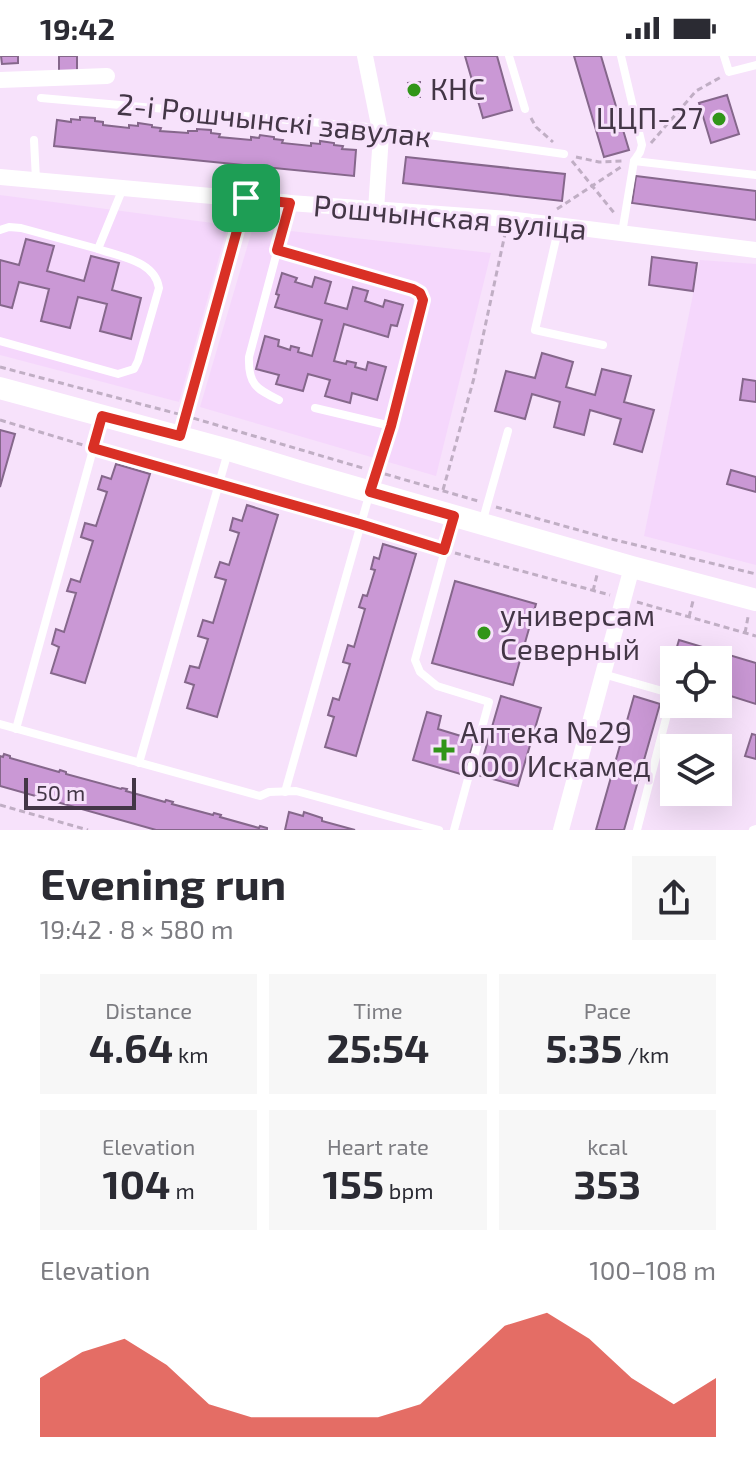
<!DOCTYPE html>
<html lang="en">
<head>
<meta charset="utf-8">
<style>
  :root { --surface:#fff; --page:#f7f7f7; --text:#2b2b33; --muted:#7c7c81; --accent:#d93025 }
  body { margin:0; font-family:"Exo 2",sans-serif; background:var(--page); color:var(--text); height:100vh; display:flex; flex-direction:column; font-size:30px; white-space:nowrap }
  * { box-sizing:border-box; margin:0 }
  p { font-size:26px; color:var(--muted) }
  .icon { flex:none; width:44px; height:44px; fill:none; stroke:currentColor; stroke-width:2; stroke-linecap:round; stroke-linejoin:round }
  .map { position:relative; height:774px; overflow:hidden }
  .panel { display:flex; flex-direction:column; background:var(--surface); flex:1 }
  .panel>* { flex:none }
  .buttons { position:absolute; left:660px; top:590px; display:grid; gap:16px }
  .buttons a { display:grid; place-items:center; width:72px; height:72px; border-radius:0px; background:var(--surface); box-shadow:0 8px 32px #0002; font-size:40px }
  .scale { position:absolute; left:24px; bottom:20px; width:112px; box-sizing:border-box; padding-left:8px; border:4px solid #433646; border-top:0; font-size:22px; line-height:28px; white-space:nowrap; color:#433646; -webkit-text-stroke:6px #f7e2fb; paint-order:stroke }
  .pin { position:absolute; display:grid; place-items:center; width:68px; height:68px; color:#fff; margin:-34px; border-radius:16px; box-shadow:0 4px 12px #0006 }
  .round { display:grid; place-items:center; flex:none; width:84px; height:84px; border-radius:0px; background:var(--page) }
  .head { display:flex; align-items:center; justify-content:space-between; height:136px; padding:0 40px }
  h1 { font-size:44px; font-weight:700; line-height:60px }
  .stats { display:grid; grid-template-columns:repeat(3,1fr); gap:12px; height:136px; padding:8px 40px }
  .stats div { display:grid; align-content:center; border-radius:0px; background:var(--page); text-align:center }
  .stats b { font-size:40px; font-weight:700 }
  .stats small { font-size:22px; font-weight:400 }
  .stats p { font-size:22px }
  .chart { height:224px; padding:16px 40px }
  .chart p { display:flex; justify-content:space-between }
  .chart svg { width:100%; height:144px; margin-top:8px; fill:var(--accent); opacity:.7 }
  .status { display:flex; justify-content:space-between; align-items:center; height:56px; padding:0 40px; background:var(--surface); direction:ltr }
  .status svg { height:22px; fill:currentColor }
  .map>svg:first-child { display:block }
  .built { fill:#f5d7fc }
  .building { fill:#ca98d5; stroke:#85678b; stroke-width:2 }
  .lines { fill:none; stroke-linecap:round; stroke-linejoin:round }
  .path { stroke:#c0aec4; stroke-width:3; stroke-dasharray:6 4; stroke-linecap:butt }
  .lane { stroke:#fff; stroke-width:8 }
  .street { stroke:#fff; stroke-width:16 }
  .secondary { stroke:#fff; stroke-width:22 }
  .route-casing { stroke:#fff; stroke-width:16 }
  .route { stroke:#d93025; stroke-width:10 }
  .poi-dot { fill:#319518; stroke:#f7e2fb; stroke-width:3 }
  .labels { text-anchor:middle; stroke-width:6; stroke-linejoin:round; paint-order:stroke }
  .poi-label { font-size:30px; fill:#433646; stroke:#f7e2fb; text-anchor:start }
  .street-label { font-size:30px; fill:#433646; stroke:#f7e2fb }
</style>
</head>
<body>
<div class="status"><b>19:42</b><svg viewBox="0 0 49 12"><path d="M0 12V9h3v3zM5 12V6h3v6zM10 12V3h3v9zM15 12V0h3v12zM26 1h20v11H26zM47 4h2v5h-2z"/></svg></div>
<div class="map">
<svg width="756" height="774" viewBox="0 0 756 774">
  <rect width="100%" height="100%" fill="#f7e2fb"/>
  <g class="built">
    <path d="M0 139 228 169 179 346 0 299Z"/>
    <path d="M253 171 491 197 436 420 200 351Z"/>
    <path d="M700 204 756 208V509L644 480Z"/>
  </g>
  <g class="building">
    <path d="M1 0H18V7L2 8Z"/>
    <path d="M59 0H77V16L59 15Z"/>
    <path d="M465 0H497L512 54 483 62Z"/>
    <path d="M574 0H601L629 94 604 101Z"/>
    <path d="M420 26V41H409L408 27Z"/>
    <path d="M727 39 739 78 711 87 699 47Z"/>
    <path d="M80 61 95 62V65L103 66V69L129 72V69L138 70V67L152 69V71L161 72 160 75 188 77V75H197V73L211 74V77L220 78 219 81 251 84V81L259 82 260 79 274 81V83L283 84 282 87 311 90V87L320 88V85L334 87V89L343 90 342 93 356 94 354 120 54 90 57 64 71 66V63L80 64Z"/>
    <path d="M406 101 565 118 562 145 403 127Z"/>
    <path d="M636 120 756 135V164L632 147Z"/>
    <path d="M26 183 54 190 47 215 84 225 91 200 119 207 112 234 141 242 131 283 100 275 107 248 78 241 70 272 41 265 49 233 19 226 12 252 0 249V204L19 209Z"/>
    <path d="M652 201 697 207 693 235 649 229Z"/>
    <path d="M282 217 297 222 295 226 312 231 315 221 331 226 325 247 347 253 353 231 368 235 365 245 383 251 385 244 403 249 397 270 391 269 388 281 344 268 334 305 346 308 347 305 356 307 355 311 366 314 368 306 386 311 377 344 352 337 350 347 325 340 330 324 308 318 303 335 276 328 279 319 256 313 265 280 279 284 278 290 290 294 291 290 299 292 298 296 312 300 322 264 275 251 279 239 276 238Z"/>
    <path d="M542 297 573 306 566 331 595 339 602 313 631 320 624 346 654 354 642 396 614 388 621 363 590 354 584 379 554 371 560 346 532 338 525 363 495 355 506 315 535 322Z"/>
    <path d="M743 323 756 325V346L740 344Z"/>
    <path d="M0 374 15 378 0 431Z"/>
    <path d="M116 408 150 418 85 627 51 617 59 591 52 588 56 573 64 576 76 537 67 535 71 523 80 526 93 485 81 481 85 467 96 470 107 436 98 433 102 420 111 423Z"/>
    <path d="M731 414 756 421V436L727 428Z"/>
    <path d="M247 449 278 459 217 661 187 652 194 629 185 626 190 610 199 612 208 583 198 580 203 564 213 567 226 524 215 521 220 506 229 509 239 477 230 474 233 462 242 465Z"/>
    <path d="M383 488 416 498 356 700 325 691 334 661 328 659 333 642 339 644 350 608 343 606 348 589 354 591 365 553 359 551 363 539 367 540 375 514 371 513 374 501 379 503Z"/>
    <path d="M455 525 536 548 513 629 432 607Z"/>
    <path d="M679 584 756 607V648L718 636V604H674V623L668 621Z"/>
    <path d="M501 640 541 652 518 730 478 719Z"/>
    <path d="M634 640 660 648 624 774H596Z"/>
    <path d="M427 656 441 660 438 673 474 684 464 719 413 704Z"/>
    <path d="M752 678 756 679V703L745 700Z"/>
    <path d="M4 698 10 700V702L59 716 60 714 66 716V718L121 733 122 732 127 733 126 735 165 746 166 744 173 746 172 748 213 759 214 757 221 759 220 761 259 772 260 770 267 772V774H156L0 730V700L3 701Z"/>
    <path d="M289 756 303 760 304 756 322 762V765L355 774H285Z"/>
  </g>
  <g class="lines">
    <g class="path">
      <path d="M531 62 536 71 553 86"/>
      <path d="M651 87 696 35 721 21"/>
      <path d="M576 101 599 106 624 105"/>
      <path d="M572 105 615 158"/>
      <path d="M557 153 621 111"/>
      <path d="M0 311 186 360 366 413"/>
      <path d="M185 361 242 157"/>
      <path d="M0 364 83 389"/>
      <path d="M106 395 210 425"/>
      <path d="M385 418 478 445"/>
      <path d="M229 430 352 466"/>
      <path d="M443 434 474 322 505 178"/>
      <path d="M496 451 607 482 756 518"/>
      <path d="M371 471 436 491"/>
      <path d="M455 497 610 539"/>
      <path d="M593 535 597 519"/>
      <path d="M637 546 756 580"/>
      <path d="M689 561 693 545"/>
      <path d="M745 577 748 561"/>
      <path d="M0 749 88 774"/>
    </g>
    <g class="lane">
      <path d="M509 0 525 53"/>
      <path d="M621 0 642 89 640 96 634 105 622 177"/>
      <path d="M724 0 729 16 756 9"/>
      <path d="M41 42 379 72 564 98"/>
      <path d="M34 84 36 124"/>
      <path d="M634 105 756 119"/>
      <path d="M559 170 535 274 603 289"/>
      <path d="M0 174 9 171 21 172 98 193"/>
      <path d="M277 194 413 233 420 237 423 244 391 370 370 436 285 736"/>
      <path d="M0 285 118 318 134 313 138 305 159 232C155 205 121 201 98 193L123 132"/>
      <path d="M279 344C256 333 248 328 249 301L290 147"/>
      <path d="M315 352 391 370"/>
      <path d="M454 461 415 604 420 616 437 630 489 646 454 774"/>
      <path d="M482 467 508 375"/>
      <path d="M603 618 673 638"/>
      <path d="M0 668 260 740 269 736 296 735 439 774"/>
      <path d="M16 673 102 361"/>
      <path d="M139 707 228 396"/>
      <path d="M637 774 669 651"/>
      <path d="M753 774 756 773"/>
    </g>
    <g class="street">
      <path d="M365 0 381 79 376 154"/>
      <path d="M0 24 107 20"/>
      <path d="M0 121 290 147 508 163 756 194"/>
      <path d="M561 774 632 511"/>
    </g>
    <path class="secondary" d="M0 332 229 394 305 417 632 511 756 544"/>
  </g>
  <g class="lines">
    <g class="route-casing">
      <path id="route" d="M246 142 290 147 277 194 413 233 420 237 423 244 391 370 370 436 454 460 444 494 360 468 93 392 102 360 180 380Z"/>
    </g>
    <use href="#route" class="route"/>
  </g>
  <g class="poi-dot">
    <circle cx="414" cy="34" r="8"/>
    <circle cx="719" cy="63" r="8"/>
    <circle cx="484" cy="577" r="8"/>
    <path d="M440 682h8v8h8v8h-8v8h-8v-8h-8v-8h8z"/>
  </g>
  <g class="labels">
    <g class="poi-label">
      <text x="430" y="44">КНС</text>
      <text x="703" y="73" text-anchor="end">ЦЦП-27</text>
      <text x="500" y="570">универсам<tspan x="500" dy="34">Северный</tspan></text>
      <text x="460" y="687">Аптека №29<tspan x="460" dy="34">ООО Искамед</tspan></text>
    </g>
    <g class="street-label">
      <text transform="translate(274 65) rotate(6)" y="10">2-і Рошчынскі завулак</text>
      <text transform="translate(450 162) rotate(5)" y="10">Рошчынская вуліца</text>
    </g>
  </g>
</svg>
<div class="buttons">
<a><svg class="icon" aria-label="locate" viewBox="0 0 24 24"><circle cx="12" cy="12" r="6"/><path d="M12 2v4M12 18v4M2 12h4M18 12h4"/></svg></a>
<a><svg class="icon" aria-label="layers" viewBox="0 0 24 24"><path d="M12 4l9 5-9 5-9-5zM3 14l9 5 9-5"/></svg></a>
</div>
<div class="scale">50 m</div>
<div class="pin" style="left:246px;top:142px;background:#1e9e55"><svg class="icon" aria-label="arrive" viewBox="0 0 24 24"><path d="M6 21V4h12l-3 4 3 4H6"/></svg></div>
</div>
<section class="panel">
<div class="head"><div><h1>Evening run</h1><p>19:42 · 8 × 580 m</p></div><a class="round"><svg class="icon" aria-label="share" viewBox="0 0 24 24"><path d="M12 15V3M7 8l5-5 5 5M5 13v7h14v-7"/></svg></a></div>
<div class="stats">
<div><p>Distance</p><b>4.64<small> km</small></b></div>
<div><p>Time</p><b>25:54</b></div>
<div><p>Pace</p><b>5:35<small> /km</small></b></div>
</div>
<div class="stats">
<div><p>Elevation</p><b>104<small> m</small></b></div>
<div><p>Heart rate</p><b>155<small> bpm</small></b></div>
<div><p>kcal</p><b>353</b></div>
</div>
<div class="chart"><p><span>Elevation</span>100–108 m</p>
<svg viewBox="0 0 160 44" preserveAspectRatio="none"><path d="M0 44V26L10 18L20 14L30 22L40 34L50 38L60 38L70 38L80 38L90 34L100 22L110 10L120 6L130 14L140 26L150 34L160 26V44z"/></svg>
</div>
</section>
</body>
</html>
